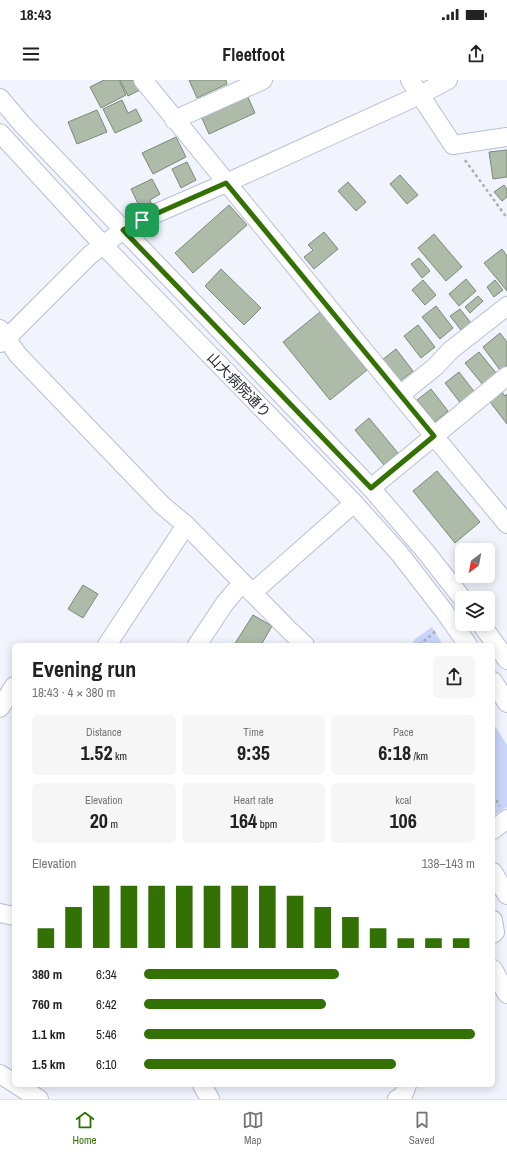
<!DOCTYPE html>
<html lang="en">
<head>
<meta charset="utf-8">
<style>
  :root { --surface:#fff; --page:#f6f6f6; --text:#222; --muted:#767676; --line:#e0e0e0; --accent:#337104 }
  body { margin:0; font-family:"Archivo Narrow","Noto Sans JP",sans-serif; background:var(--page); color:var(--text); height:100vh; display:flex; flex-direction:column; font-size:15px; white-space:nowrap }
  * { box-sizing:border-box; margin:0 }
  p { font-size:13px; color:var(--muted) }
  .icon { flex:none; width:22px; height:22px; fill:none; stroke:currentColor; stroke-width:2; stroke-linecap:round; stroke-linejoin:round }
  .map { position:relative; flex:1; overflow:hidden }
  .drawer { position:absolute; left:12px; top:563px; width:483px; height:444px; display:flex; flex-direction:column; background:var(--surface); border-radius:6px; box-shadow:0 2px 10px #0003 }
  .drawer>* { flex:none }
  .needle { width:26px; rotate:212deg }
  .buttons { position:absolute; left:455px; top:463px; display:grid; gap:8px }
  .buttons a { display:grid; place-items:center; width:40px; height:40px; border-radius:6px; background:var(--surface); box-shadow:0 2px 10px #0003; font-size:20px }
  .pin { position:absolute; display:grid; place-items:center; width:34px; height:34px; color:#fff; margin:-17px; border-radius:8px; box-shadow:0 2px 6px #0006 }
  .round { display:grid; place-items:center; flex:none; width:42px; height:42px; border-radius:6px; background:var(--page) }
  .head { display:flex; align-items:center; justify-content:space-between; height:68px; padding:0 20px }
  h1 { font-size:22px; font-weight:700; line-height:30px }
  .figures { display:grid; grid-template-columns:repeat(3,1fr); gap:6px; height:68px; padding:4px 20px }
  .figures div { display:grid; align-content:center; border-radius:6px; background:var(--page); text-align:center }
  .figures b { font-size:20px; font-weight:700 }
  .figures small { font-size:11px; font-weight:400 }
  .figures p { font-size:11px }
  .chart { height:112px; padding:8px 20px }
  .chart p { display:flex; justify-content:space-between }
  .chart svg { width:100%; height:72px; margin-top:4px; stroke:var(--accent); stroke-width:6 }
  ul { padding:0 20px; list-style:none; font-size:13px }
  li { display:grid; grid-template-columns:64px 48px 1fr; align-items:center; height:30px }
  li i { height:10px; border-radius:5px; background:var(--accent) }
  .status { display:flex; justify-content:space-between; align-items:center; height:28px; padding:0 20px; background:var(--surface); direction:ltr }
  .status svg { height:11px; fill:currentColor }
  header { display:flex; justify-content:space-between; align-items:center; height:52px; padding:0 20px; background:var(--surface); font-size:18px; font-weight:700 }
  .dock { display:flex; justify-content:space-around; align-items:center; height:56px; border-top:1px solid var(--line); background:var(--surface); font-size:11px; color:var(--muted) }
  .dock a { display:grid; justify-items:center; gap:2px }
  .dock .current { color:var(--accent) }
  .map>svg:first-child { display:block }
  .green { fill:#cad5fa }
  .building { fill:#aebba8; stroke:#7d8978 }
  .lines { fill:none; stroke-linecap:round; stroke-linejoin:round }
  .minor-casing { stroke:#b9bfd4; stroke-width:20 }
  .path { stroke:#acaeb7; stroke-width:2.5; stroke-dasharray:3 3; stroke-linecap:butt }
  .minor { stroke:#fff; stroke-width:18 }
  .route-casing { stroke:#fff; stroke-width:8 }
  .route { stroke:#337104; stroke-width:5 }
  .labels { text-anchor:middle; stroke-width:3; stroke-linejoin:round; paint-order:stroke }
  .street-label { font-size:14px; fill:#24262e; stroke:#fff }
</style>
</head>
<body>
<div class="status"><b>18:43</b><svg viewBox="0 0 49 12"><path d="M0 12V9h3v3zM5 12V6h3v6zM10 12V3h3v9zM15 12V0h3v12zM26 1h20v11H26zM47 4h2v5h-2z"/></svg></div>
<header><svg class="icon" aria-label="menu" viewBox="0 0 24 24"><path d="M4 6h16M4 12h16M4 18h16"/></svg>Fleetfoot<svg class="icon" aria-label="share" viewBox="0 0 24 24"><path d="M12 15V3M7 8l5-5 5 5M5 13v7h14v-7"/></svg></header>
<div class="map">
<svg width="507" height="1019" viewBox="0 0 507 1019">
  <rect width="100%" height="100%" fill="#f1f4fd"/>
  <g class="green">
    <path d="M432 547 443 565H411L415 559Z"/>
    <path d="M493 643 507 665V727L493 736Z"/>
  </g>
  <g class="building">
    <path d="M104 0H119L126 15 101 28 90 7Z"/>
    <path d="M120 0H136L140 10 128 16Z"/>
    <path d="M189 0H226L227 4 197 18Z"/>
    <path d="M246 13 255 33 209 54 200 34Z"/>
    <path d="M122 20 128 33 136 29 142 41 115 53 103 29Z"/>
    <path d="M97 30 107 52 77 64 68 42Z"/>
    <path d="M176 57 186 77 153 94 142 73Z"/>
    <path d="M507 70V97L493 99 489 72Z"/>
    <path d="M187 82 196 100 181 108 172 89Z"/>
    <path d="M400 95 418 115 407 124 390 104Z"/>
    <path d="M152 99 160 114 150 120 152 125 141 130 131 109Z"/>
    <path d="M348 102 366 122 356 131 338 111Z"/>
    <path d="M504 105 507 109V117L502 121 494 112Z"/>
    <path d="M229 125 247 145 193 193 175 173Z"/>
    <path d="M324 152 338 169 314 189 304 177 313 170 308 165Z"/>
    <path d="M434 154 462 187 446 201 418 168Z"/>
    <path d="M502 169 507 176V211L484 183Z"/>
    <path d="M419 178 430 191 422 198 411 184Z"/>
    <path d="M221 189 261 228 244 245 205 206Z"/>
    <path d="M466 199 476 211 459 226 449 214Z"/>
    <path d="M423 200 436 215 425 225 412 210Z"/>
    <path d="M495 200 503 210 494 217 487 207Z"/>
    <path d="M478 216 483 221 470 233 465 227Z"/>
    <path d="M436 226 453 248 440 259 422 237Z"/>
    <path d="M460 229 471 243 461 250 450 236Z"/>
    <path d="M320 232 367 290 330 320 283 262Z"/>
    <path d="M418 245 435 267 421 278 404 256Z"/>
    <path d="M500 253 507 262V285L500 290 483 267Z"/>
    <path d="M396 269 413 291 399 302 382 280Z"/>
    <path d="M479 272 497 294 483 305 465 283Z"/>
    <path d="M459 292 476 314 462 325 445 303Z"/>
    <path d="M431 309 448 331 435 342 417 320Z"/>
    <path d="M502 312 505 316 507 314V344L490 322Z"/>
    <path d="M369 338 398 373 384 385 355 350Z"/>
    <path d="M437 391 480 442 455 463 413 411Z"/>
    <path d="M83 505 98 514 83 538 68 529Z"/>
    <path d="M253 535 272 546 261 565H234Z"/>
  </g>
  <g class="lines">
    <g class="minor-casing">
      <g id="minor">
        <path d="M143 0 400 315 507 444"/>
        <path d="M410 0 453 65 507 57"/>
        <path d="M0 18 22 44 371 408 425 471 462 518"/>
        <path d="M174 40 263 0"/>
        <path d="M0 53 103 165 354 423 399 473 444 531 468 565"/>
        <path d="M0 249 18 275 162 425 186 445 289 550 305 565"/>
        <path d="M0 263 7 258 90 175 123 150 141 140 226 103 420 15 448 0"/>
        <path d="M400 315 435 287 451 270 507 226"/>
        <path d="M371 408 507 296"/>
        <path d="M252 513 354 423"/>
        <path d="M481 544 507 580"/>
        <path d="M107 565 186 445"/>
        <path d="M197 565 225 523 242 503"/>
        <path d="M493 601 507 623"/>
        <path d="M0 628 14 606"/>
        <path d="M493 750 507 739"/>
        <path d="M493 792 507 815"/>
        <path d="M0 833 14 836"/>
        <path d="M493 840 495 852 493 854"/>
        <path d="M493 889 507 914"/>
        <path d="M0 994 14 1003"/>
        <path d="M17 1005 39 1019"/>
        <path d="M202 1005 210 1019"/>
        <path d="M397 1019 403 1016 407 1005"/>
      </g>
    </g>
    <g class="path">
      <path d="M465 80 507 138"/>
      <path d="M419 565 437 550"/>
      <path d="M493 715 500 726"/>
    </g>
    <use href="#minor" class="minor"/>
  </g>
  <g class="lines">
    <g class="route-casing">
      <path id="route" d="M226 103 434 356 371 408 123 150 142 140Z"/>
    </g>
    <use href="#route" class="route"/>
  </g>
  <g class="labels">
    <g class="street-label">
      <text transform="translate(239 305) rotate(46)" y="5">山大病院通り</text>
    </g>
  </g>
</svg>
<div class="buttons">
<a><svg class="needle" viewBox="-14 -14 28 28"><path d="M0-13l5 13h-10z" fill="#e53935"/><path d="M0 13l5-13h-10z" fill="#767676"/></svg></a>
<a><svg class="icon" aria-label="layers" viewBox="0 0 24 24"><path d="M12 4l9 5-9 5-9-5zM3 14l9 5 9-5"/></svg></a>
</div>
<div class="pin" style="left:142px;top:140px;background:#1e9e55"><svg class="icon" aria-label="arrive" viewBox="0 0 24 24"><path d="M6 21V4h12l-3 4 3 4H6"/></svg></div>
<section class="drawer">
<div class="head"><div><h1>Evening run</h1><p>18:43 · 4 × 380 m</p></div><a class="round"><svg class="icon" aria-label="share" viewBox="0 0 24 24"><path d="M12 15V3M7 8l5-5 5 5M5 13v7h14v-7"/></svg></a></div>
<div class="figures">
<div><p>Distance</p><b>1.52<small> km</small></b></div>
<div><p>Time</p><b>9:35</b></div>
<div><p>Pace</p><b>6:18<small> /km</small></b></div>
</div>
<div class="figures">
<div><p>Elevation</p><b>20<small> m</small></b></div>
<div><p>Heart rate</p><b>164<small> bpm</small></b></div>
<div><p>kcal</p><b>106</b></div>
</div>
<div class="chart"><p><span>Elevation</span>138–143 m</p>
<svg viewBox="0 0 160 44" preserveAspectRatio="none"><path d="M5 44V32M15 44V19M25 44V6M35 44V6M45 44V6M55 44V6M65 44V6M75 44V6M85 44V6M95 44V12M105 44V19M115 44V25M125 44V32M135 44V38M145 44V38M155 44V38"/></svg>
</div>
<ul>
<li><b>380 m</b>6:34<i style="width:59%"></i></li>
<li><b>760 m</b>6:42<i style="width:55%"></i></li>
<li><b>1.1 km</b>5:46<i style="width:100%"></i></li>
<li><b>1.5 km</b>6:10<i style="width:76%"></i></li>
</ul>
</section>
</div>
<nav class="dock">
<a class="current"><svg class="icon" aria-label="home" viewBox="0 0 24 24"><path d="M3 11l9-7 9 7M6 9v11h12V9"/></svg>Home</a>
<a><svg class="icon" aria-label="map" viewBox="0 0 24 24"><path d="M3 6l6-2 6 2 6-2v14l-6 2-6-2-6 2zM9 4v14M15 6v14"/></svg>Map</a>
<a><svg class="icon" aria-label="saved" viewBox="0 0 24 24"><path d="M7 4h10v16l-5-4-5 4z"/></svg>Saved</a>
</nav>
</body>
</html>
